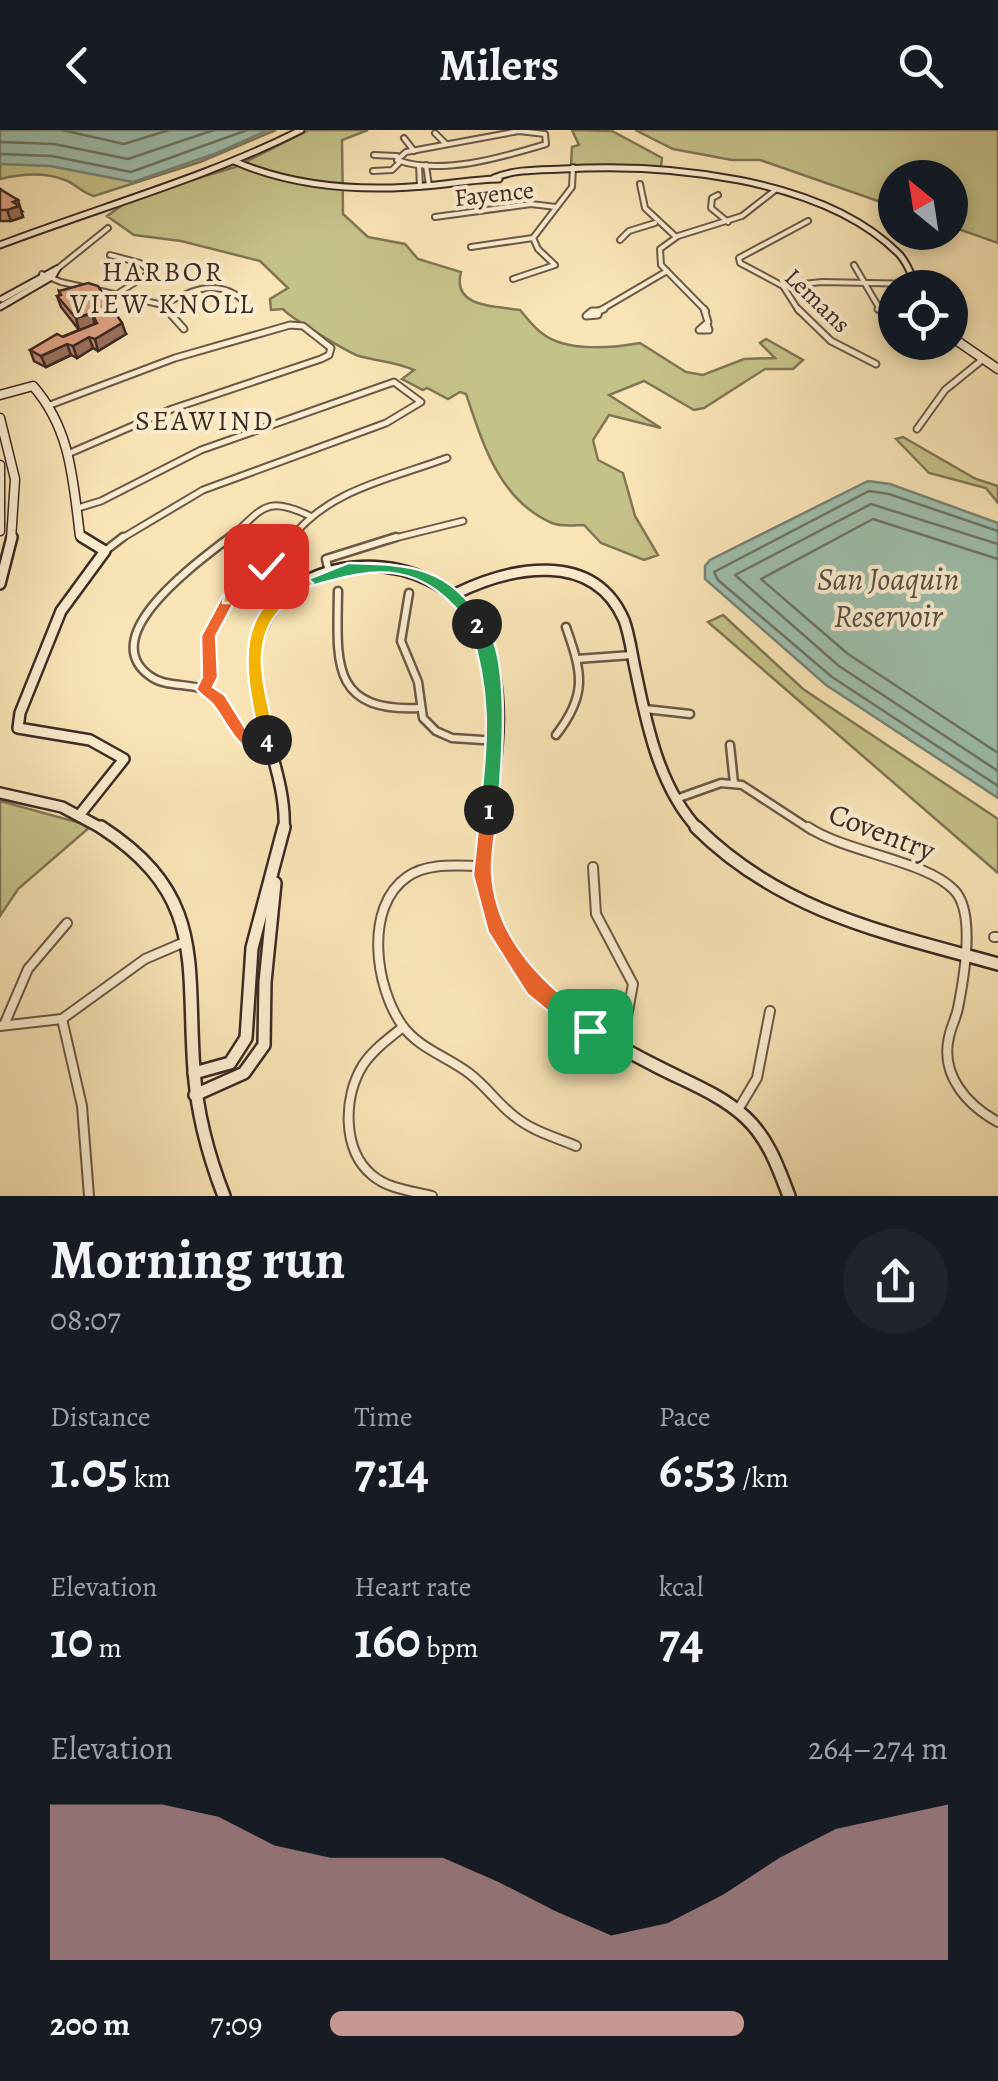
<!DOCTYPE html>
<html lang="en">
<head>
<meta charset="utf-8">
<style>
  :root { --surface:#171b24; --page:#20242c; --text:#f1f3f6; --muted:#9ea1a6; --accent:#c59692 }
  body { margin:0; font-family:Alegreya,serif; background:var(--page); color:var(--text); height:100vh; display:flex; flex-direction:column; font-size:38px; white-space:nowrap }
  * { box-sizing:border-box; margin:0 }
  p { font-size:32px; color:var(--muted) }
  .icon { flex:none; width:55px; height:55px; fill:none; stroke:currentColor; stroke-width:2; stroke-linecap:round; stroke-linejoin:round }
  .map { position:relative; height:1066px; overflow:hidden }
  .panel { display:flex; flex-direction:column; background:var(--surface); flex:1 }
  .panel>* { flex:none }
  .needle { width:65px; rotate:330deg }
  .controls { position:absolute; left:878px; top:30px; display:grid; gap:20px }
  .controls a { display:grid; place-items:center; width:90px; height:90px; border-radius:50%; background:var(--surface); box-shadow:0 5px 15px #0003; font-size:50px }
  .pin { position:absolute; display:grid; place-items:center; width:85px; height:85px; color:#fff; margin:-42px; border-radius:20px; box-shadow:0 5px 15px #0006 }
  .km { position:absolute; width:50px; height:50px; margin:-25px; border-radius:50%; background:#222; color:#fff; font-size:28px; line-height:50px; text-align:center }
  .round { display:grid; place-items:center; flex:none; width:105px; height:105px; border-radius:52px; background:var(--page) }
  .headline { display:flex; align-items:center; justify-content:space-between; height:170px; padding:0 50px }
  h1 { font-size:55px; font-weight:600; line-height:75px }
  .metrics { display:grid; grid-template-columns:repeat(3,1fr); gap:15px; height:170px; padding:10px 50px }
  .metrics div { display:grid; align-content:center }
  .metrics b { font-size:50px; font-weight:600 }
  .metrics small { font-size:28px; font-weight:400 }
  .metrics p { font-size:28px }
  .chart { height:280px; padding:20px 50px }
  .chart p { display:flex; justify-content:space-between }
  .chart svg { width:100%; height:180px; margin-top:10px; fill:var(--accent); opacity:.7 }
  ul { padding:0 50px; list-style:none; font-size:32px }
  li { display:grid; grid-template-columns:160px 120px 1fr; align-items:center; height:75px }
  li i { height:25px; border-radius:12px; background:var(--accent) }
  header { display:flex; justify-content:space-between; align-items:center; height:130px; padding:0 50px; background:var(--surface); font-size:45px; font-weight:600 }
  .map>svg:first-child { display:block }
  .green { fill:#c5c288; stroke:#807656; stroke-width:2.5 }
  .water { fill:#9ebfad; stroke:#778376; stroke-width:2.5 }
  .lines { fill:none; stroke-linecap:round; stroke-linejoin:round }
  .shore { stroke:#6d7468; stroke-width:2.5 }
  .street-far3-casing { stroke:#6b5848; stroke-width:8 }
  .street-far2-casing { stroke:#6b5848; stroke-width:9 }
  .street-far1-casing { stroke:#6b5848; stroke-width:11 }
  .street-casing { stroke:#6b5848; stroke-width:12 }
  .secondary-far3-casing { stroke:#3c2a23; stroke-width:9 }
  .secondary-far2-casing { stroke:#3c2a23; stroke-width:11 }
  .secondary-far1-casing { stroke:#3c2a23; stroke-width:14 }
  .secondary-casing { stroke:#3c2a23; stroke-width:16 }
  .street-far3 { stroke:#fbedcf; stroke-width:4 }
  .street-far2 { stroke:#fbedcf; stroke-width:5 }
  .street-far1 { stroke:#fbedcf; stroke-width:6 }
  .street { stroke:#fbedcf; stroke-width:8 }
  .secondary-far3 { stroke:#fbedcf; stroke-width:5 }
  .secondary-far2 { stroke:#fbedcf; stroke-width:8 }
  .secondary-far1 { stroke:#fbedcf; stroke-width:9 }
  .secondary { stroke:#fbedcf; stroke-width:11 }
  .wall { fill:#c08b72; stroke:#3c2a23; stroke-width:2.5 }
  .shaded-wall { fill:#9c715d; stroke:#3c2a23; stroke-width:2.5 }
  .building { fill:#dfa285; stroke:#3c2a23; stroke-width:2.5 }
  .split-1 { fill:#f0652b; stroke:#fff; stroke-width:2.5 }
  .split-2 { fill:#22a559; stroke:#fff; stroke-width:2.5 }
  .split-3 { fill:#22a559; stroke:#fff; stroke-width:2.5 }
  .split-4 { fill:#f5b400; stroke:#fff; stroke-width:2.5 }
  .split-5 { fill:#f0652b; stroke:#fff; stroke-width:2.5 }
  .split-6 { fill:#f5b400; stroke:#fff; stroke-width:2.5 }
  .labels { text-anchor:middle; stroke-width:8; stroke-linejoin:round; paint-order:stroke }
  .far-street-label { font-size:25px; fill:#3c2a23; stroke:#fbedcf }
  .far-neighbourhood-label { font-size:28px; letter-spacing:2.5px; fill:#3c2a23; stroke:#fbedcf }
  .street-label { font-size:30px; fill:#3c2a23; stroke:#fbedcf }
  .water-label { font-size:32px; font-style:italic; fill:#544f46; stroke:#fbedcf }
</style>
</head>
<body>
<header><svg class="icon" aria-label="back" viewBox="0 0 24 24"><path d="M15 5l-7 7 7 7"/></svg>Milers<svg class="icon" aria-label="search" viewBox="0 0 24 24"><circle cx="10" cy="10" r="6"/><path d="M15 15l6 6"/></svg></header>
<div class="map">
<svg width="998" height="1066" viewBox="0 0 998 1066">
  <rect width="100%" height="100%" fill="#f9e4b5"/>
  <filter id="stains"><feTurbulence type="fractalNoise" baseFrequency=".002" numOctaves="4"/><feColorMatrix values="0 0 0 0 .2 0 0 0 0 .09 0 0 0 0 .02 0 0 0 .5 -.17"/></filter>
  <radialGradient id="worn" r=".72"><stop offset=".6" stop-color="#630" stop-opacity="0"/><stop offset="1" stop-color="#630" stop-opacity=".3"/></radialGradient>
  <g class="green">
    <path d="M0 0H276L200 32 94 66C82 63 76 54 65 50 45 42 20 44 0 49Z"/>
    <path d="M309 0H368L342 10 343 84 368 107 405 114 418 129 461 142C451 179 499 176 520 180 527 188 534 198 543 204 566 222 613 218 640 213L686 242 703 245 744 229 775 228 760 213 766 209 803 230 793 239H765L704 278 694 280 644 251 609 265 661 298 609 285 593 310 598 330 623 343 635 386 658 425 644 430 601 413 584 395C575 395 561 397 552 393 499 370 483 314 466 264L460 262 448 269 427 258 423 260 402 249 414 240C397 232 377 231 359 226 349 223 289 187 283 179L271 180 270 169 288 158 260 131 181 111 134 105 107 86 134 67 235 37Z"/>
    <path d="M572 0 612 1 662 28 661 37 571 36 572 17 579 15Z"/>
    <path d="M635 0H998V113L950 96V48H895V77L760 30H732L673 19Z"/>
    <path d="M903 307 976 349 998 356V373L986 358 929 343 896 309Z"/>
    <path d="M723 485 803 559 998 689V743L708 492Z"/>
    <path d="M0 671 91 696 18 759 0 786Z"/>
  </g>
  <g class="water">
    <path d="M0 0H268L217 23 133 52 50 36 0 34Z"/>
    <path d="M868 351 890 354 998 393V668L826 555 705 449V436L710 430Z"/>
  </g>
  <g class="lines">
    <g class="shore">
      <path d="M62 0 124 14 169 0"/>
      <path d="M0 12 54 14 128 29 214 0"/>
      <path d="M0 24 52 26 131 42 247 0"/>
      <path d="M998 401 889 364 869 361 714 442 718 450 832 547 998 656"/>
      <path d="M998 414 871 374 735 445 839 536 998 641"/>
      <path d="M998 429 873 389 761 449 848 524 998 623"/>
    </g>
    <g class="street-far3-casing">
      <g id="street-far3">
        <path d="M519 1 545 4 546 14C503 27 441 46 397 30L406 22Z"/>
        <path d="M435 3 446 14"/>
        <path d="M404 8 414 21"/>
        <path d="M374 25 397 26"/>
        <path d="M419 35 420 57"/>
        <path d="M426 35 429 56"/>
        <path d="M373 41 392 40 399 33"/>
        <path d="M640 54 645 78 675 106"/>
        <path d="M718 65 712 68 711 78 728 92"/>
        <path d="M435 87 531 74 556 77"/>
        <path d="M620 110 629 101 655 93"/>
        <path d="M471 117 533 108"/>
        <path d="M110 125 140 133 151 142 117 164"/>
        <path d="M854 135 881 181"/>
        <path d="M57 139 108 98"/>
        <path d="M42 144 61 152 163 175 169 181"/>
        <path d="M513 149 555 135 538 119 533 108 572 57 573 37"/>
        <path d="M783 156 822 152 916 154"/>
        <path d="M164 174C193 160 219 147 245 172"/>
        <path d="M592 181H599"/>
        <path d="M599 181 667 141"/>
        <path d="M706 181 661 135 660 119 678 106 742 86 774 61"/>
        <path d="M799 181 783 156 740 133 739 128 808 91"/>
      </g>
    </g>
    <g class="street-far2-casing">
      <g id="street-far2">
        <path d="M166 179 184 199"/>
        <path d="M704 179 708 192 699 200H709L707 194"/>
        <path d="M798 179 831 211 876 234"/>
        <path d="M878 179 895 191"/>
        <path d="M592 181H599L598 185 586 186Z"/>
        <path d="M599 181 604 179"/>
        <path d="M50 275 175 228 290 195 303 196 331 218 329 225 321 229 172 279 70 323"/>
        <path d="M917 299 945 260 982 230"/>
        <path d="M78 378 101 371 201 320 394 252 421 272 386 293 203 360 119 410"/>
        <path d="M227 410C262 382 262 363 310 386"/>
        <path d="M290 410C328 359 391 349 447 328"/>
        <path d="M387 410 463 391"/>
      </g>
    </g>
    <g class="street-far1-casing">
      <g id="street-far1">
        <path d="M230 407C201 430 93 505 150 546 169 560 197 550 215 566 238 587 228 615 269 610"/>
        <path d="M105 421 123 407"/>
        <path d="M329 442 326 429 396 407"/>
        <path d="M338 461C337 532 330 582 419 578"/>
        <path d="M409 463 401 511 418 552 423 588 436 601 452 608 498 611"/>
        <path d="M577 529 632 525"/>
        <path d="M204 559C213 538 204 516 212 496 228 457 268 440 292 407"/>
        <path d="M645 579 690 584"/>
        <path d="M556 605C588 564 582 543 566 497"/>
        <path d="M730 615 734 653"/>
        <path d="M676 669 721 653 742 655 811 700"/>
      </g>
    </g>
    <g class="street-casing">
      <g id="street">
        <path d="M808 697C847 723 925 730 954 760 976 782 964 848 958 878 956 888 951 897 949 907 940 945 967 975 998 992"/>
        <path d="M482 736C458 736 428 732 407 747 364 777 375 857 402 895 418 918 448 927 470 944 486 956 498 974 514 986 532 1001 555 1007 576 1016"/>
        <path d="M593 737 596 784 633 854 627 887 616 913"/>
        <path d="M994 807H998"/>
        <path d="M62 889 82 976 89 1066"/>
        <path d="M4 895 28 839 67 793"/>
        <path d="M0 896 62 889 145 829 187 811"/>
        <path d="M403 897C389 908 373 920 363 935 343 967 342 1020 372 1045 388 1059 412 1061 432 1066"/>
        <path d="M738 980 757 948 770 881"/>
      </g>
    </g>
    <g class="secondary-far3-casing">
      <g id="secondary-far3">
        <path d="M234 31C298 59 368 62 436 55 457 53 478 49 499 49"/>
        <path d="M494 48C515 39 540 40 563 39 665 33 823 47 899 124 908 133 912 147 917 158"/>
        <path d="M0 115C100 77 206 48 301 0"/>
        <path d="M2 169 57 139"/>
        <path d="M0 177 53 146 57 139"/>
      </g>
    </g>
    <g class="secondary-far2-casing">
      <g id="secondary-far2">
        <path d="M950 206 998 239"/>
        <path d="M0 265 33 256C71 299 73 351 80 406L87 410"/>
        <path d="M0 288 15 349 11 410"/>
        <path d="M0 335V401"/>
      </g>
    </g>
    <g class="secondary-far1-casing">
      <g id="secondary-far1">
        <path d="M0 454 12 407"/>
        <path d="M455 464C510 437 593 419 624 490 630 506 632 526 636 543 647 597 660 659 699 700"/>
        <path d="M0 663 62 677 105 700"/>
        <path d="M81 683 124 629 90 610 18 598 20 583 61 481 105 421 82 407"/>
        <path d="M284 700C288 639 243 570 257 513 281 415 435 412 479 498 511 560 496 634 485 700"/>
      </g>
    </g>
    <g class="secondary-casing">
      <g id="secondary">
        <path d="M101 697C207 766 186 833 194 940 197 984 208 1025 224 1066"/>
        <path d="M486 697C467 827 556 885 658 937 687 952 720 964 745 987 768 1008 778 1037 789 1066"/>
        <path d="M696 697C781 782 886 803 998 834"/>
        <path d="M194 943 230 933 246 908 252 818 284 697"/>
        <path d="M195 965 244 943 264 915 265 852 275 753"/>
      </g>
    </g>
    <use href="#street-far3" class="street-far3"/>
    <use href="#street-far2" class="street-far2"/>
    <use href="#street-far1" class="street-far1"/>
    <use href="#street" class="street"/>
    <use href="#secondary-far3" class="secondary-far3"/>
    <use href="#secondary-far2" class="secondary-far2"/>
    <use href="#secondary-far1" class="secondary-far1"/>
    <use href="#secondary" class="secondary"/>
  </g>
  <g class="wall">
    <path d="M0 59 22 81H21L23 87 11 91H0Z"/>
    <path d="M59 161 126 204 98 221 93 218 77 228 71 225 46 237 34 231 30 220 79 200 61 177 57 166 60 165Z"/>
  </g>
  <g class="shaded-wall">
    <path d="M18 70 23 87 11 91 7 80 13 72Z"/>
    <path d="M92 183 95 195 79 200 76 188Z"/>
    <path d="M122 193 126 204 98 221 95 209Z"/>
    <path d="M89 207 93 218 77 228 73 216Z"/>
    <path d="M67 214 71 225 46 237 41 226Z"/>
  </g>
  <g class="building">
    <path d="M0 59 18 70 13 72 19 76 7 80H0Z"/>
    <path d="M88 153 98 156 122 193 95 209 89 207 73 216 67 214 41 226 30 220 57 204 63 207 97 193 92 183 76 188 57 166 61 165 59 161Z"/>
  </g>
  <path class="split-1" d="M489 672 498 680C496 700 491 723 492 743 496 813 547 855 597 894L600 901 597 909 590 912 582 909 527 864 488 802 473 745 480 680Z"/>
  <path class="split-2" d="M477 488C515 509 501 642 498 680L489 688 480 680C487 608 492 565 469 494Z"/>
  <path class="split-3" d="M348 433C412 435 447 435 485 494L477 500 472 498C422 430 380 435 305 458L298 453Z"/>
  <path class="split-4" d="M305 447 313 453 311 456C301 464 287 471 279 481 247 518 268 568 276 610L267 617 259 610C247 546 227 479 305 447Z"/>
  <path class="split-5" d="M228 463 236 469 216 506 218 547 213 557 225 565 249 604 274 605 276 610C246 645 228 592 213 575 208 569 201 566 196 559L202 547 201 506 223 465Z"/>
  <path class="split-6" d="M266 431 273 436 271 440 250 454 234 473H223C223 454 248 438 266 431Z"/>
  <g class="labels">
    <g class="far-street-label">
      <text transform="translate(494 63) rotate(-6)" y="9">Fayence</text>
      <text transform="translate(818 170) rotate(44)" y="9">Lemans</text>
    </g>
    <g class="far-neighbourhood-label">
      <text x="163" y="151">HARBOR<tspan x="163" dy="32">VIEW KNOLL</tspan></text>
      <text x="205" y="300">SEAWIND</text>
    </g>
    <g class="street-label">
      <text transform="translate(882 702) rotate(21)" y="10">Coventry</text>
    </g>
    <g class="water-label">
      <text x="888" y="460">San Joaquin<tspan x="888" dy="37">Reservoir</tspan></text>
    </g>
  </g>
  <rect width="100%" height="100%" filter="url(#stains)"/>
  <rect width="100%" height="100%" fill="url(#worn)"/>
</svg>
<div class="controls">
<a><svg class="needle" viewBox="-14 -14 28 28"><path d="M0-13l5 13h-10z" fill="#e53935"/><path d="M0 13l5-13h-10z" fill="#9ea1a6"/></svg></a>
<a><svg class="icon" aria-label="locate" viewBox="0 0 24 24"><circle cx="12" cy="12" r="6"/><path d="M12 2v4M12 18v4M2 12h4M18 12h4"/></svg></a>
</div>
<div class="pin" style="left:590px;top:901px;background:#1e9e55"><svg class="icon" aria-label="arrive" viewBox="0 0 24 24"><path d="M6 21V4h12l-3 4 3 4H6"/></svg></div>
<div class="pin" style="left:266px;top:436px;background:#d93025"><svg class="icon" aria-label="check" viewBox="0 0 24 24"><path d="M5 12l5 5 9-10"/></svg></div>
<b class="km" style="left:489px;top:680px">1</b>
<b class="km" style="left:477px;top:494px">2</b>
<b class="km" style="left:267px;top:610px">4</b>
</div>
<section class="panel">
<div class="headline"><div><h1>Morning run</h1><p>08:07</p></div><a class="round"><svg class="icon" aria-label="share" viewBox="0 0 24 24"><path d="M12 15V3M7 8l5-5 5 5M5 13v7h14v-7"/></svg></a></div>
<div class="metrics">
<div><p>Distance</p><b>1.05<small> km</small></b></div>
<div><p>Time</p><b>7:14</b></div>
<div><p>Pace</p><b>6:53<small> /km</small></b></div>
</div>
<div class="metrics">
<div><p>Elevation</p><b>10<small> m</small></b></div>
<div><p>Heart rate</p><b>160<small> bpm</small></b></div>
<div><p>kcal</p><b>74</b></div>
</div>
<div class="chart"><p><span>Elevation</span>264–274 m</p>
<svg viewBox="0 0 160 44" preserveAspectRatio="none"><path d="M0 44V6L10 6L20 6L30 9L40 16L50 19L60 19L70 19L80 25L90 32L100 38L110 35L120 28L130 19L140 12L150 9L160 6V44z"/></svg>
</div>
<ul>
<li><b>200 m</b>7:09<i style="width:67%"></i></li>
</ul>
</section>
</body>
</html>
